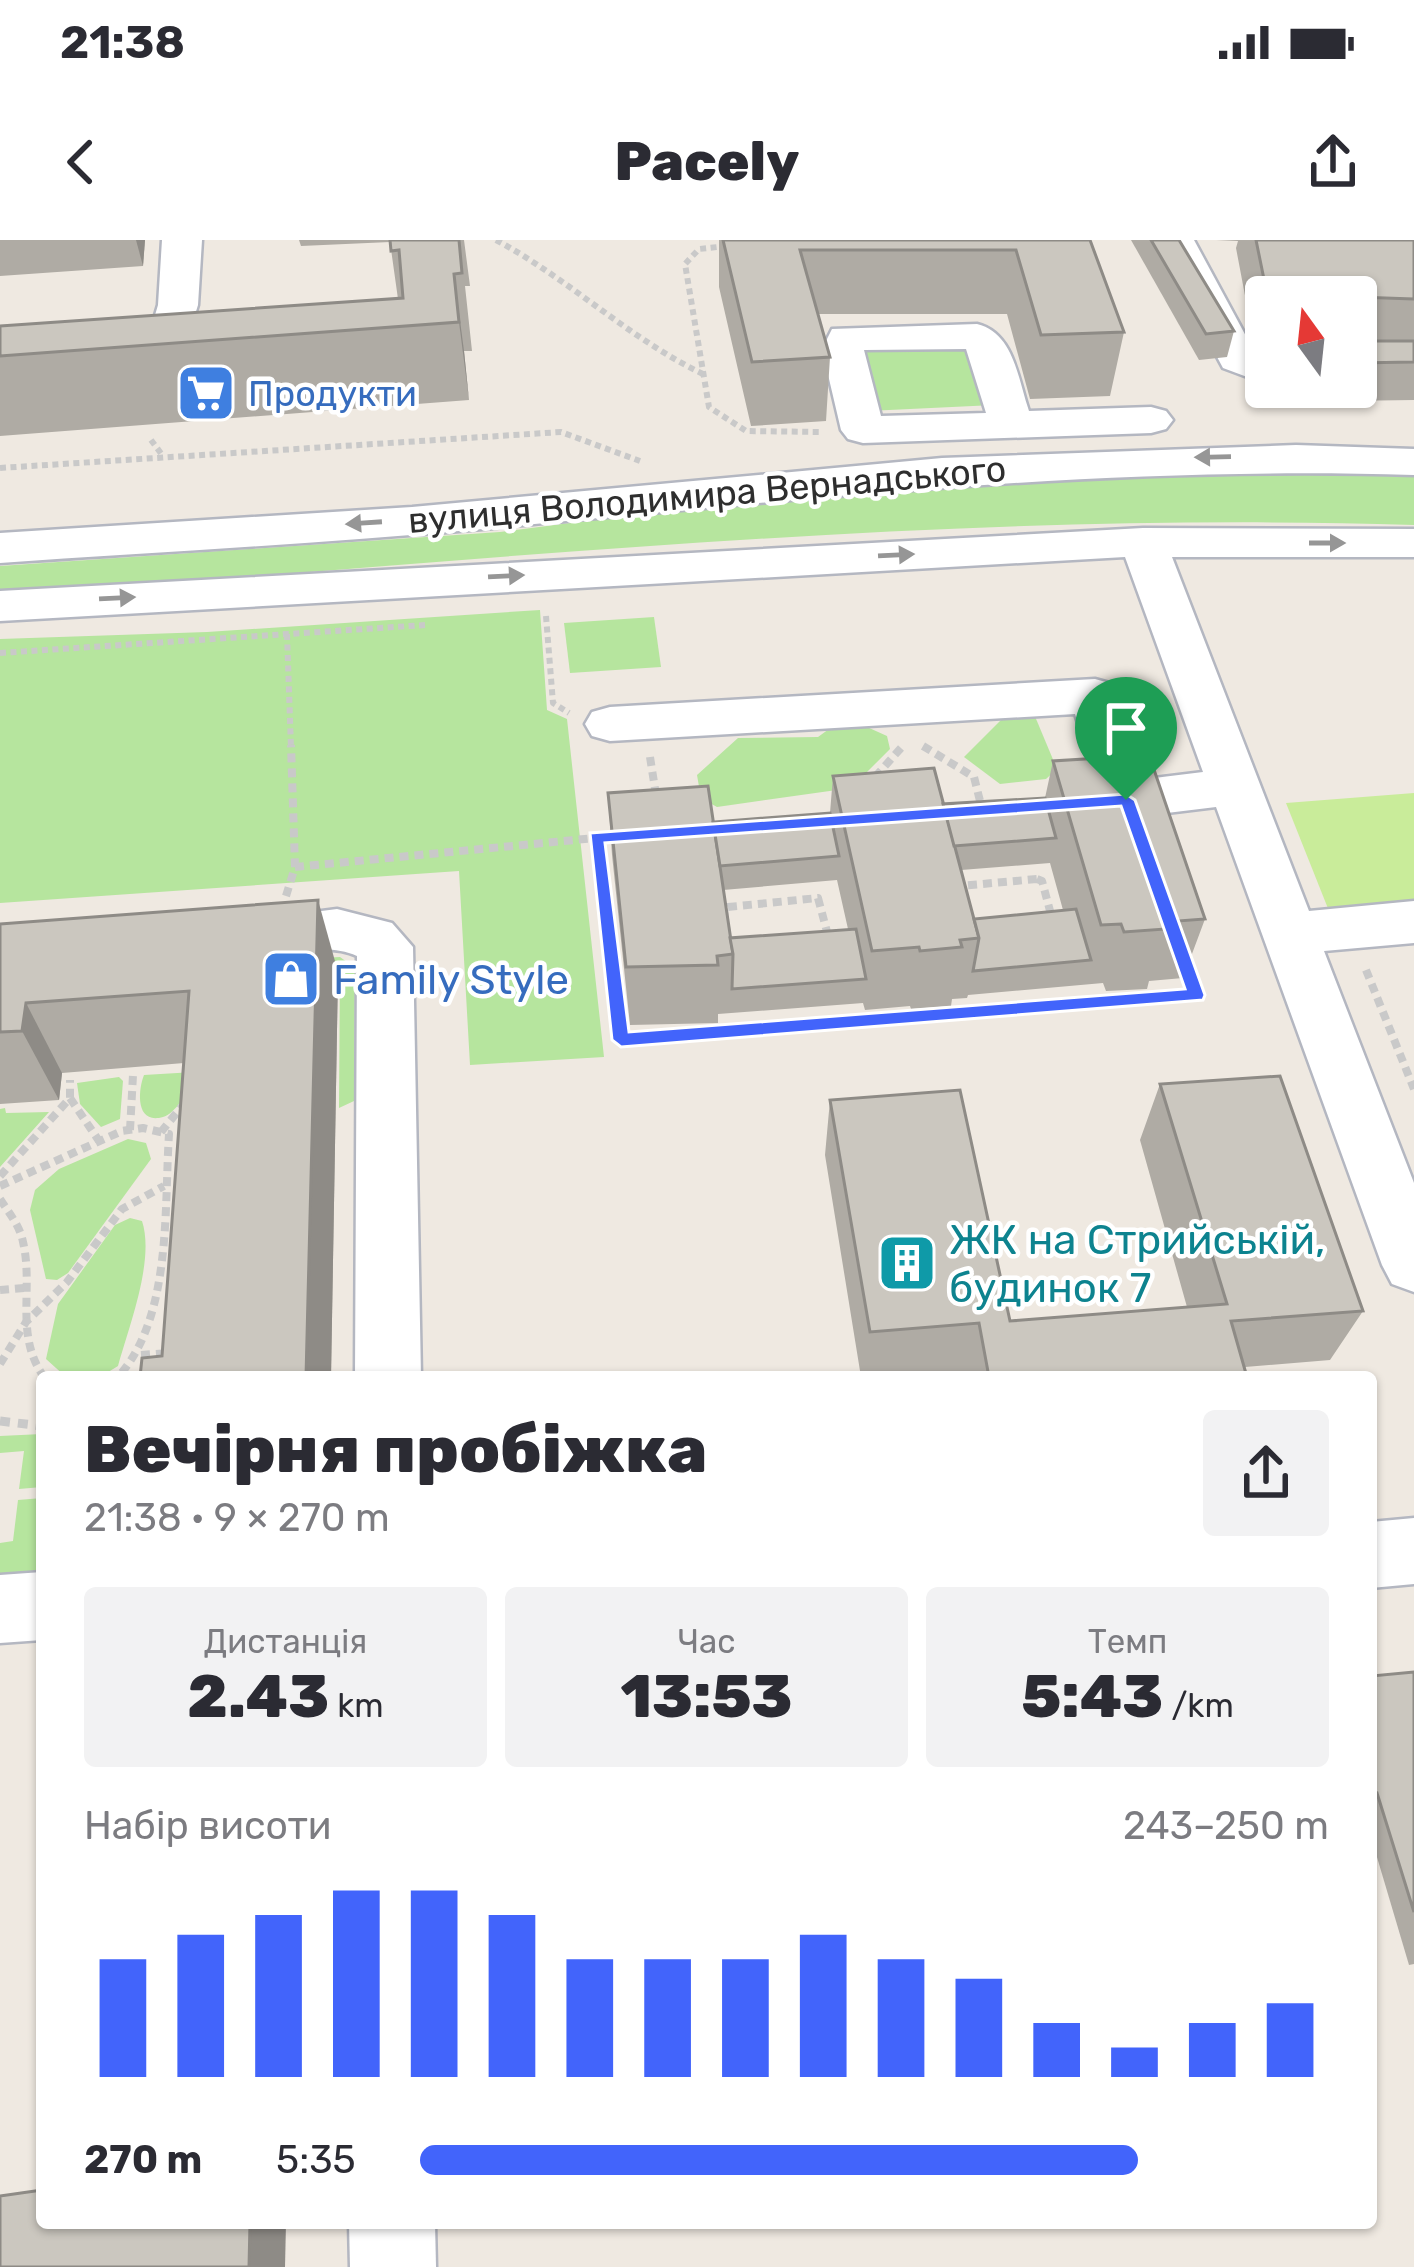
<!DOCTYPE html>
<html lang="uk">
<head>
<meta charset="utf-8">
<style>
  :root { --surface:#fff; --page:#f2f2f3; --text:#2b2b33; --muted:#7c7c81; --accent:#4264fb }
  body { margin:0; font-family:Rubik,sans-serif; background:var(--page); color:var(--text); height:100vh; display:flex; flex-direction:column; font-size:45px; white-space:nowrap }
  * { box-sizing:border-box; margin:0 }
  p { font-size:39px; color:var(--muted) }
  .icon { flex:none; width:66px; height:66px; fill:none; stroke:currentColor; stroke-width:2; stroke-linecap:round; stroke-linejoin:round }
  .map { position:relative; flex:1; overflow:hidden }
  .drawer { position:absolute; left:36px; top:1131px; width:1341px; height:858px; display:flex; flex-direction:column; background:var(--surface); border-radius:12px; box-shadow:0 3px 9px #0004 }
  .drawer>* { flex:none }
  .needle { width:78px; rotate:345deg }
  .buttons { position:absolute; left:1245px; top:36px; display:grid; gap:24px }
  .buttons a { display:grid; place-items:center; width:132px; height:132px; border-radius:12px; background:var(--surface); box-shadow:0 3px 9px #0004; font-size:60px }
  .pin { position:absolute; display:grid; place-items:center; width:102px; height:102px; color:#fff; margin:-123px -51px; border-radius:50% 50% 50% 0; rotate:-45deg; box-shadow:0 0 12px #0007 }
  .pin .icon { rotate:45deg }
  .round { display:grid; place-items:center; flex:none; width:126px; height:126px; border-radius:12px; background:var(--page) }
  .headline { display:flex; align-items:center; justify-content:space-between; height:204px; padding:0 48px }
  h1 { font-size:66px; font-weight:800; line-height:90px }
  .figures { display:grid; grid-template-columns:repeat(3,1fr); gap:18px; height:204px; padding:12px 48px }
  .figures div { display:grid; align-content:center; border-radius:12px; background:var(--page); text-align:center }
  .figures b { font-size:60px; font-weight:800 }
  .figures small { font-size:33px; font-weight:400 }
  .figures p { font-size:33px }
  .chart { height:336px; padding:24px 48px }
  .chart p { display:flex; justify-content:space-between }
  .chart svg { width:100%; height:216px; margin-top:12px; stroke:var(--accent); stroke-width:6 }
  ul { padding:0 48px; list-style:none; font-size:39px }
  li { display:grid; grid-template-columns:192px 144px 1fr; align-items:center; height:90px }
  li i { height:30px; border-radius:15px; background:var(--accent) }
  .status { display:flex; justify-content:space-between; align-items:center; height:84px; padding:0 60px; background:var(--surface); direction:ltr }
  .status svg { height:33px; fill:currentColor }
  header { display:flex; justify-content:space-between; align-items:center; height:156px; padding:0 48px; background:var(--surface); font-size:54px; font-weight:800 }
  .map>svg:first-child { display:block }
  .green { fill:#b6e59e }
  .pitch { fill:#c9ec9a }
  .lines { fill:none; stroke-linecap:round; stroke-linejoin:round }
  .minor-casing { stroke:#b4b7c1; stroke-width:5 }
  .path-far2 { stroke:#c9c9c9; stroke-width:6; stroke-dasharray:6 4.5; stroke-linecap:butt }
  .path-far1 { stroke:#c9c9c9; stroke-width:8; stroke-dasharray:9 6; stroke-linecap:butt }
  .path { stroke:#c9c9c9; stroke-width:9; stroke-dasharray:10 8; stroke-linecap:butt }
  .minor { fill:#fff; fill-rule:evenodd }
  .wall { fill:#afaba4; fill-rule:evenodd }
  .shaded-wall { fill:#8e8b86 }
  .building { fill:#cbc7bf; stroke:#8e8b86; stroke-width:3 }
  .oneway { fill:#969696 }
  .route { fill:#4264fb; stroke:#fff; stroke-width:3; fill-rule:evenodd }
  .labels { text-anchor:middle; stroke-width:9; stroke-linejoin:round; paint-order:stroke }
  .far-shop-label { font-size:36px; fill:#366cbe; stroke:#fff; text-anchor:start }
  .far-street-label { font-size:36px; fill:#2e2e2e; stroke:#fff }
  .shop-label { font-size:42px; fill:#366cbe; stroke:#fff; text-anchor:start }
  .culture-label { font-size:42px; fill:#0d838f; stroke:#fff; text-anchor:start }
</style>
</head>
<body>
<div class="status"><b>21:38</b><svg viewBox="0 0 49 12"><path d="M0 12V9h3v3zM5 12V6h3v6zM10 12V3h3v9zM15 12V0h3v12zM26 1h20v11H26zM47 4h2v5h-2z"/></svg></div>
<header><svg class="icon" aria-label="back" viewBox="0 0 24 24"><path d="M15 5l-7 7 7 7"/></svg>Pacely<svg class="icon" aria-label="share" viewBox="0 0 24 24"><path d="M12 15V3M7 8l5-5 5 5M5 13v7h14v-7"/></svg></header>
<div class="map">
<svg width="1414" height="2027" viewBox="0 0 1414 2027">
  <rect width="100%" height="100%" fill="#efe9e1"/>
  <g class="green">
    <path d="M975 101 994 165 868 171 854 107Z"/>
    <path d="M1110 231 1414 235V285C943 270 470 322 0 356V326L500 292 865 245Z"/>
    <path d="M540 370 547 470 567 479 604 817 470 825 459 631 0 663V399L207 392Z"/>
    <path d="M654 377 661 427 570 433 564 383Z"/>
    <path d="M1034 474 1057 529 1046 539 1000 544 964 517 1005 476Z"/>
    <path d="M867 487 887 496 890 509 851 548 717 567 701 558 697 535 738 498 818 497 829 489Z"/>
    <path d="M340 717 355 728 354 861 339 868 340 728 297 731 302 719Z"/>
    <path d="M194 832 196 841C188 851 175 874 163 877 135 885 138 850 144 835Z"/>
    <path d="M119 837 123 841 120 879 101 887 80 864 77 843Z"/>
    <path d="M5 868 6 873 49 872 0 927V869Z"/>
    <path d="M128 899 146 903 151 919 68 1033 57 1040 46 1039 30 970 35 950 59 929Z"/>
    <path d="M130 978 142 981C155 1020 129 1086 118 1126L100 1137H66L46 1119 58 1064 115 985Z"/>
    <path d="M42 1194V1247L19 1249 24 1211 0 1213V1196Z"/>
    <path d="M42 1258V1330L0 1334V1303L13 1301 18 1260Z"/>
  </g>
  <path class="pitch" d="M1414 553V669L1331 676 1286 563Z"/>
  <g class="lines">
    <g class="minor-casing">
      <g id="minor">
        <path d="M162 0H202L198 65 175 139 0 154V128L142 119 158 65Z"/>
        <path d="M1154 0H1194L1254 111 1266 116V144L1223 128Z"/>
        <path d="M977 84C1014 93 1018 139 1029 171L1151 167 1166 171 1173 180 1166 189 1151 193 863 203 848 199 841 190 822 109 832 89ZM966 109 986 173 881 176 864 110Z"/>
        <path d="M1296 205 1414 209V235C1097 225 786 261 471 290 315 304 157 312 0 323V293L412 267 942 218Z"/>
        <path d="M1143 288 1414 289V317H1172L1309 671 1414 661V703L1324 711 1414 943V1052L1392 1044 1382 1025 1216 567 1126 578 1107 573 1075 474 610 501 592 496 585 484 592 472 610 467 1095 439 1113 444 1120 456 1146 539 1203 532 1125 317 0 381V351Z"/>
        <path d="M337 669 392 683 413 707 421 1137H355L357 716C315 697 265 727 221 714L213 699 221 684Z"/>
        <path d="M1414 1278V1344L1371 1348V1282Z"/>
        <path d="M42 1332V1400L0 1403V1335Z"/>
        <path d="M349 1983H435L436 2027H350Z"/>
      </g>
    </g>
    <g class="path-far2">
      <path d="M496 0C569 39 628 98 703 134"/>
      <path d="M727 6 699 9 685 24 709 167 746 191 821 192"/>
      <path d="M151 200 163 216"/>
      <path d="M0 228 561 192 640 221"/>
      <path d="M546 376 553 463 569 473"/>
      <path d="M287 394 291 508"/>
      <path d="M0 413 425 385"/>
    </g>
    <g class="path-far1">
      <path d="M923 506 974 537 982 569"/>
      <path d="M650 517 656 555"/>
      <path d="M875 537 901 508"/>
      <path d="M596 598 621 800 1196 756 1184 720"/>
      <path d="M295 627 616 596"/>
      <path d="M1037 639 1042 641 1053 682 965 696 958 692 949 647Z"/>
      <path d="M286 656 295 627 291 505"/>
      <path d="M818 658 830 703 825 707 729 711 724 671 728 667Z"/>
      <path d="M1366 730 1414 849"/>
      <path d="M70 858 99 901"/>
      <path d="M130 890 133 835"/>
      <path d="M161 892 187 860"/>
      <path d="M0 936 70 858V840"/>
      <path d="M0 946 122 891 143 888 169 894C164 970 172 1077 118 1137"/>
      <path d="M0 959C9 973 20 986 23 1002 34 1049 14 1095 44 1137"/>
      <path d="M0 1050 24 1048"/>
      <path d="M141 1115 169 1113"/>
      <path d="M0 1124 26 1082 67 1042 122 969 164 946"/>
    </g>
    <path class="path" d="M0 1181 42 1186"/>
    <use href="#minor" class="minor"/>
  </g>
  <g class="wall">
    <path d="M0 0H145L143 26 0 36Z"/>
    <path d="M299 0H464L470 46H465L472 111H464L469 160 0 196V86L398 59 390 2 301 6Z"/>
    <path d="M719 0H1090L1124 92 1110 156 1030 159 1007 74H818L830 117 826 181 751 186 719 47Z"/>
    <path d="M1131 0H1179L1234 91 1227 117 1199 120Z"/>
    <path d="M1414 0V160L1343 161 1338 147H1356V57H1266V103H1254L1236 8 1238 1 1216 0Z"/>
    <path d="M1053 521 1205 679 1183 738 1149 741 1147 749 1106 751 1103 743 968 755 967 758 952 759 951 766 911 769 910 766 865 770 863 763 718 774V783L630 785 612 615 608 553 713 582 830 573 833 536 943 564 1045 558ZM1050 623 1063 670 974 679 961 630ZM837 640 848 689 730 698 723 650Z"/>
    <path d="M0 684 338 732 331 1137H140L162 1116 184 823 62 833 59 860 0 864Z"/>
    <path d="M1160 844 1363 1071 1330 1120 1245 1127 1247 1137H966L965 1132 906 1137H861L825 915 830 860 1010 1081 1187 1067 1140 900Z"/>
    <path d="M1414 1432V1724L1409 1725 1371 1597V1436Z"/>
  </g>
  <g class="shaded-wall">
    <path d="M136 0H145L143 26Z"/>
    <path d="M454 34 464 111 469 160 459 82Z"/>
    <path d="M318 660 338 732 331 1137H306Z"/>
    <path d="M26 763 62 833 59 860 22 791Z"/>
    <path d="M250 1983H286L285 2027H249Z"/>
  </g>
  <g class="building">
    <path d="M390 0H459L462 33 454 34 459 82 0 116V86L403 58 399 10 391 11Z"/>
    <path d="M723 0H1090L1124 92 1041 95 1016 10H800L830 117 752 122Z"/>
    <path d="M1151 0H1179L1234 91 1206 94Z"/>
    <path d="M1256 0H1414V59L1267 54Z"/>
    <path d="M1356 101H1414V122L1356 123Z"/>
    <path d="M1149 515 1205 679 1164 682 1166 689 1124 692 1121 684 1101 685 1053 521Z"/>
    <path d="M934 528 979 698 960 700 962 707 920 711 919 707 872 711 833 536Z"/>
    <path d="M708 546 733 714 717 716 718 725 626 727 608 553Z"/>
    <path d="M1045 558 1056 598 954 606 943 564Z"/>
    <path d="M830 573 839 616 720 626 713 582Z"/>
    <path d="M318 660 306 1137H140L142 1118 162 1116 189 751 26 763 22 791 0 792V684Z"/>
    <path d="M1076 669 1091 720 973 731 979 698 974 679Z"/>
    <path d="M856 689 866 739 732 749 733 714 730 698Z"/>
    <path d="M1280 836 1363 1071 1231 1081 1247 1137H989L979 1083 870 1092 830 860 960 850 1010 1081 1227 1064 1160 844Z"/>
    <path d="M1414 1432V1672L1377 1553 1371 1554V1436Z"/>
    <path d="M42 1950V1983H250L249 2027H0V1956Z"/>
  </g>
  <defs><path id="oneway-solid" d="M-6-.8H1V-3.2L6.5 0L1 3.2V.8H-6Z" transform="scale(3)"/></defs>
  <g class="oneway">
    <use href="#oneway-solid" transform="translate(1213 217) rotate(179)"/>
    <use href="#oneway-solid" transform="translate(364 283) rotate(176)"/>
    <use href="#oneway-solid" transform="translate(1327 303)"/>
    <use href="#oneway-solid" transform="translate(896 315) rotate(-3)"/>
    <use href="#oneway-solid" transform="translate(506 336) rotate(-3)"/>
    <use href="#oneway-solid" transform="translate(117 358) rotate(-3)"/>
  </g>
  <path class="route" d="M1126 554 1135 560 1205 755 1203 760 621 807 612 800 590 593ZM1121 566 1185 749 629 792 605 603Z"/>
  <defs>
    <g id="supermarket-square" transform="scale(3)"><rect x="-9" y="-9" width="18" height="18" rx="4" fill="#3f7fe0" stroke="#fff"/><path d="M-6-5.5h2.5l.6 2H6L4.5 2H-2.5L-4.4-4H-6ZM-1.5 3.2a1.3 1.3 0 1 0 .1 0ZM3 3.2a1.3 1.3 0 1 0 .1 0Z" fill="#fff"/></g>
    <g id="shop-square" transform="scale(3)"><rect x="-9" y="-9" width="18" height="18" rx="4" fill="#3f7fe0" stroke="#fff"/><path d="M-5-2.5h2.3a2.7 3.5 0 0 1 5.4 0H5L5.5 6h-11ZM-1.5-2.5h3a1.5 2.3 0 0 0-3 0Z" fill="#fff"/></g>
    <g id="building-square" transform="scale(3)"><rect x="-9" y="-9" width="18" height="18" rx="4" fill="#0f9aa8" stroke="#fff"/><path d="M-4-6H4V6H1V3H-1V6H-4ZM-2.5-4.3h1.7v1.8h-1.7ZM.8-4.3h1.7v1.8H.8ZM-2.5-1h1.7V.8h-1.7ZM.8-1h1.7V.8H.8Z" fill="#fff"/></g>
  </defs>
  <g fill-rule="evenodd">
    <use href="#supermarket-square" x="206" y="153"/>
    <use href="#shop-square" x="291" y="739"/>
    <use href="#building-square" x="907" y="1023"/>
  </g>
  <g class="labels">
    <g class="far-shop-label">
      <text x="248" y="166">Продукти</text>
    </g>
    <g class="far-street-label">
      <text transform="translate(707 254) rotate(-5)" y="13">вулиця Володимира Вернадського</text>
    </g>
    <g class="shop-label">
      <text x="333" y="754">Family Style</text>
    </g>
    <g class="culture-label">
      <text x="949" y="1014">ЖК на Стрийській,<tspan x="949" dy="48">будинок 7</tspan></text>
    </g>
  </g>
</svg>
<div class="buttons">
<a><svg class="needle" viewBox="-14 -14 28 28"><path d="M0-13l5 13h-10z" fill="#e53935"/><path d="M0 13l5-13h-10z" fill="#7c7c81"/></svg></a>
</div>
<div class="pin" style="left:1126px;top:560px;background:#1e9e55"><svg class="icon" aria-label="arrive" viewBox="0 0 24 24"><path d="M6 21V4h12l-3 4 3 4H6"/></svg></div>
<section class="drawer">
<div class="headline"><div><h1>Вечірня пробіжка</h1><p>21:38 · 9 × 270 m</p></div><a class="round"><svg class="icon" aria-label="share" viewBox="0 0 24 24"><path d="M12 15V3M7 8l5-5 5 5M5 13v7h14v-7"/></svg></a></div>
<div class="figures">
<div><p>Дистанція</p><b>2.43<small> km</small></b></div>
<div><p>Час</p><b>13:53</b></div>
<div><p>Темп</p><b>5:43<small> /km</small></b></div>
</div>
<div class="chart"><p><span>Набір висоти</span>243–250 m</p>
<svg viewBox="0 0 160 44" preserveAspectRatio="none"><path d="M5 44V20M15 44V15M25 44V11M35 44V6M45 44V6M55 44V11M65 44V20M75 44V20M85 44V20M95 44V15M105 44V20M115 44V24M125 44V33M135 44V38M145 44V33M155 44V29"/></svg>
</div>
<ul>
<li><b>270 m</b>5:35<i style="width:79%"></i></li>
</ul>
</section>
</div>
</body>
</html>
